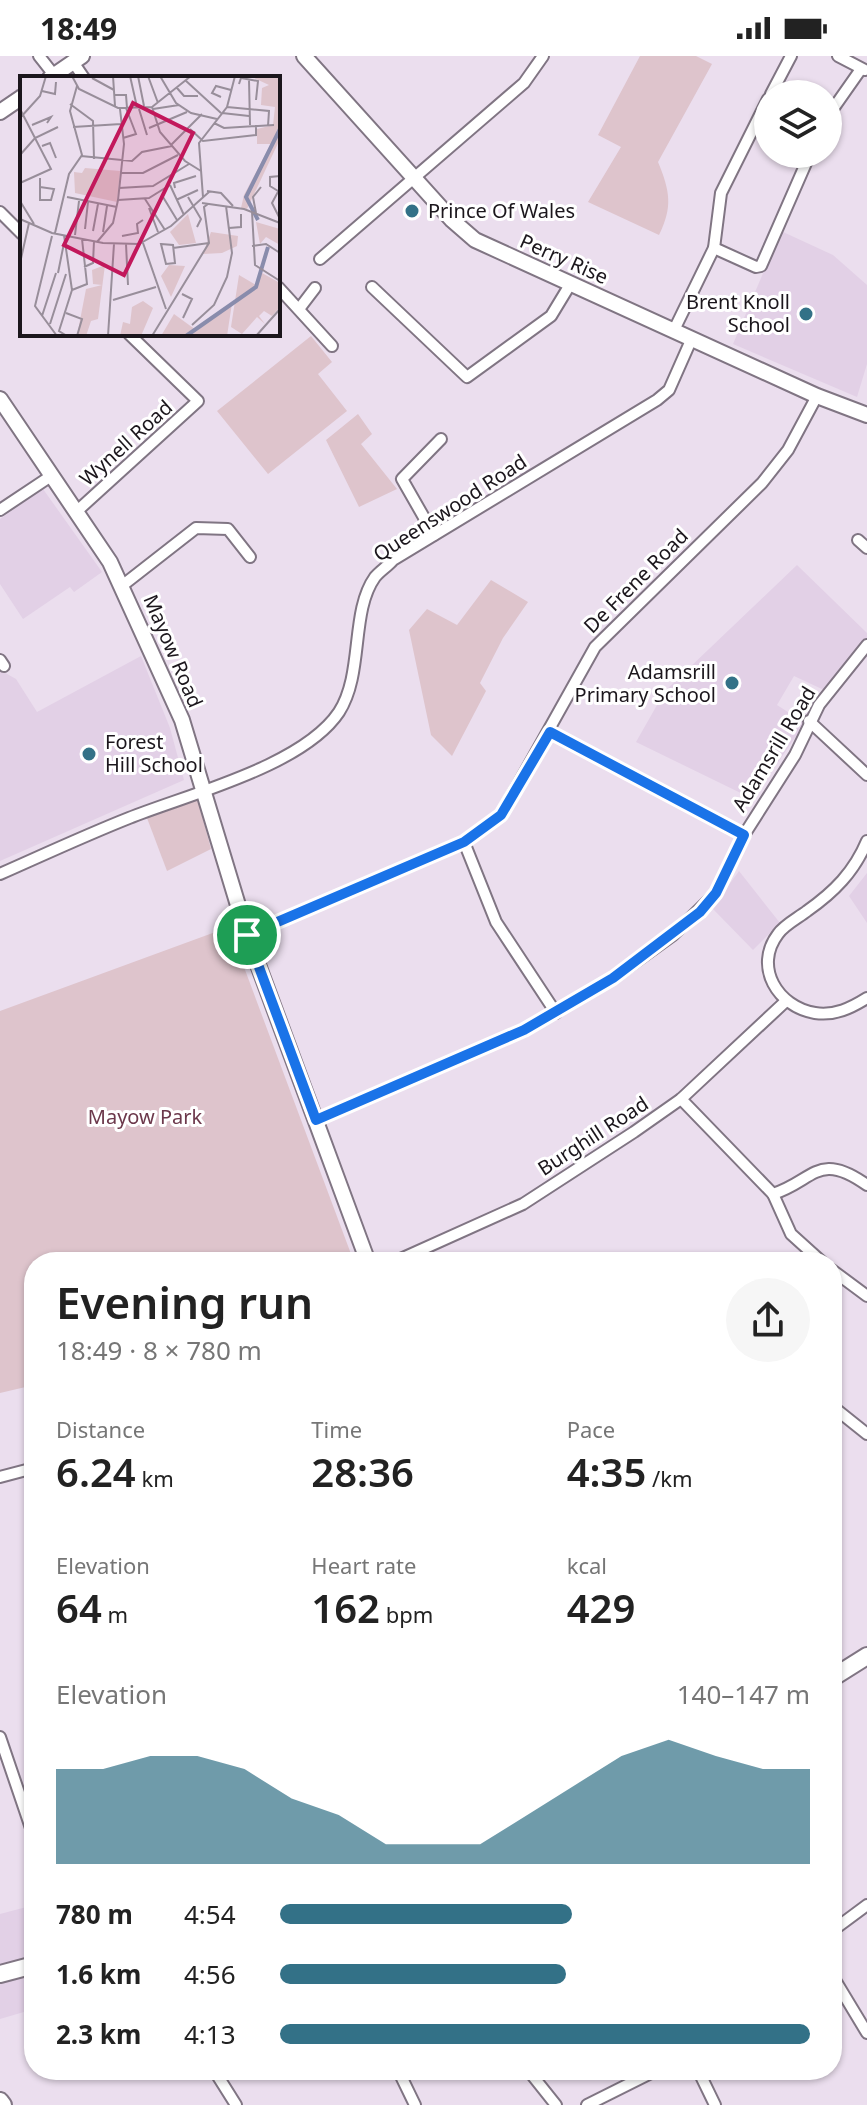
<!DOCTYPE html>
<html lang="en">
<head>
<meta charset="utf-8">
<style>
  :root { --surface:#fff; --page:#f6f6f6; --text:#222; --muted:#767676; --accent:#337187 }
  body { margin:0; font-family:"Noto Sans",sans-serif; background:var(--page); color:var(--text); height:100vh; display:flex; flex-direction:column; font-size:30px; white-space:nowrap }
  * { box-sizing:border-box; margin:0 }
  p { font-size:26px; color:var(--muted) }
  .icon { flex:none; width:44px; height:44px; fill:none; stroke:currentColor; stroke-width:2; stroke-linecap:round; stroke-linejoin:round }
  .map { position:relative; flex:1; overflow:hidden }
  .side { position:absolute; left:24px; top:1196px; width:818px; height:828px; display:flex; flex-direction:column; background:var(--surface); border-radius:32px; box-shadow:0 2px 6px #0004 }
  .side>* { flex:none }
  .tools { position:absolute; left:754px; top:24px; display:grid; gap:16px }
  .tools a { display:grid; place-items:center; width:88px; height:88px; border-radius:50%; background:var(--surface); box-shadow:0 2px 6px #0004; font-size:40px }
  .pin { position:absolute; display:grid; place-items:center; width:68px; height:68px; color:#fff; margin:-34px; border:4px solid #fff; border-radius:50%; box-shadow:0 2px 8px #0007 }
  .round { display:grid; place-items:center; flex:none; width:84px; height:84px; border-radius:42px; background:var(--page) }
  .headline { display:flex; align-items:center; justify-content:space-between; height:136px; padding:0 32px }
  h1 { font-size:44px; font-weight:600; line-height:60px }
  .stats { display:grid; grid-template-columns:repeat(3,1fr); gap:12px; height:136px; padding:8px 32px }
  .stats div { display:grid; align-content:center }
  .stats b { font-size:40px; font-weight:600 }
  .stats small { font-size:22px; font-weight:400 }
  .stats p { font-size:22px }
  .chart { height:224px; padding:16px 32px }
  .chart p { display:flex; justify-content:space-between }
  .chart svg { width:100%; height:144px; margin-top:8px; fill:var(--accent); opacity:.7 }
  ul { padding:0 32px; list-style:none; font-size:26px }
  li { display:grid; grid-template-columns:128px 96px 1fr; align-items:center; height:60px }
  li i { height:20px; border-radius:10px; background:var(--accent) }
  .status { display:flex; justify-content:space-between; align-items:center; height:56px; padding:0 40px; background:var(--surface); direction:ltr }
  .status svg { height:22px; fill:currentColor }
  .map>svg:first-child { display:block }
  .built { fill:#e2d0e6 }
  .green { fill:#dec4cc }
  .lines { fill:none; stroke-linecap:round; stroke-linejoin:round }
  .street-casing { stroke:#807583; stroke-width:14 }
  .secondary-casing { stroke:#807583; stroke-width:18 }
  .primary-casing { stroke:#807583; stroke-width:20 }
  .street { stroke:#fff; stroke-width:10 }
  .secondary { stroke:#fff; stroke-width:14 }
  .primary { stroke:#fff; stroke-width:16 }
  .route-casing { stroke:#fff; stroke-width:16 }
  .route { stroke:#1a73e8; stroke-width:10 }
  .poi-dot { fill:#337187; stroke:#fff; stroke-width:3 }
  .labels { text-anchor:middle; stroke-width:6; stroke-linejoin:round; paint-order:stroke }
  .poi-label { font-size:20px; fill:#1b161c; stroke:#fff; text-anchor:start }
  .street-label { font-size:20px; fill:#1b161c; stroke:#fff }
  .park-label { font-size:20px; fill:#6c384b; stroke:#fff }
  .inset-river { fill:none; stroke:#898cac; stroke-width:4 }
  .inset-road { fill:none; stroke:#988e9a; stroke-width:2 }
  .view { fill:#c2185b; fill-opacity:0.15; stroke:#c2185b; stroke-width:4 }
  .inset-edge { fill:none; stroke:#1b161c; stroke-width:4 }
</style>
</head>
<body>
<div class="status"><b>18:49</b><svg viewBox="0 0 49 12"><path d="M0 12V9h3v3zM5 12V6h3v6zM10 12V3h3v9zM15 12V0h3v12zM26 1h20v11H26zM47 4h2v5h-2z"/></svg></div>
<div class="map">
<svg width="867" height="2049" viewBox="0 0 867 2049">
  <rect width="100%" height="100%" fill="#ebdeee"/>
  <g class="built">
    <path d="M781 175 833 199 867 229V308L857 341 733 288Z"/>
    <path d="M43 433 102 516 74 536 70 531 23 563 0 528V463Z"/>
    <path d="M797 509 867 577V585L824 634 794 620 777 649 805 667 753 743 636 686 665 635Z"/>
    <path d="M141 600 170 672 184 724 0 805V614L16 623 37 656Z"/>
    <path d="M739 815 780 867 753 894 712 852Z"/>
    <path d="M867 817V867L849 840Z"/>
    <path d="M34 1849V1953L0 1963V1858Z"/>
  </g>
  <g class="green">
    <path d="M640 0H696L712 8 658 106C670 135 673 151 659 179L588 146 621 91 598 79Z"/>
    <path d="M311 280 332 306 318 318 347 355 268 418 217 355Z"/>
    <path d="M358 358 372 378 361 388 397 433 359 451 326 384Z"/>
    <path d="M491 524 528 546 503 582 480 627 486 635 452 700 431 679 409 574 427 553 457 569Z"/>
    <path d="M198 744 211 793 167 815 147 762Z"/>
    <path d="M229 871 354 1206H34V1329L0 1337V955Z"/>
  </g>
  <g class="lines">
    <g class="street-casing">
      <g id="street">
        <path d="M39 0 54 19"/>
        <path d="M838 0 865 14"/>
        <path d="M73 6 84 22"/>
        <path d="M771 38 791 0"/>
        <path d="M828 60 861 13"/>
        <path d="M0 156 22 178"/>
        <path d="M714 192 756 211 761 210 810 98"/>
        <path d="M320 203 524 27 543 0"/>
        <path d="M278 231 332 290"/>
        <path d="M372 231 467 321 551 260 571 227"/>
        <path d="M299 253 315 232"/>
        <path d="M674 274 714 192 721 137 768 43"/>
        <path d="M0 454 51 420"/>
        <path d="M76 456 198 345 129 278"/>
        <path d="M434 479 402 423 441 383"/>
        <path d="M858 484 867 492"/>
        <path d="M123 529 196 472 228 473 250 501"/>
        <path d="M0 604 4 610"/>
        <path d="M809 665 867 719"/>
        <path d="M550 676 744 779"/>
        <path d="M867 785C854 816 834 836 807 855 798 862 784 869 778 878 753 911 778 951 815 957 835 960 851 952 867 942"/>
        <path d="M464 786 496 866 556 957"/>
        <path d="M0 818C43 799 86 779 129 762 189 738 303 710 339 656 364 617 350 556 375 521 380 515 388 510 393 504L657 344 669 334 692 282"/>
        <path d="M247 879 464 786 501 759 595 591 762 427 788 394 817 340"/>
        <path d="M681 1043 773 1138C814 1125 818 1094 867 1129"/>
        <path d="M316 1064 524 974 613 922 673 879 716 837 744 779 795 699 819 649 867 589"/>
        <path d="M773 1138 791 1178 822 1206"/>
        <path d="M394 1206 523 1148 634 1076 681 1043 786 945"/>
        <path d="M832 1214 867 1240"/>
        <path d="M832 1350 867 1378"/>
        <path d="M0 1421 34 1412"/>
        <path d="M0 1681 34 1781"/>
        <path d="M832 1875 867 1849"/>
        <path d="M832 1919 867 1977"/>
        <path d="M214 2014 236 2049"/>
        <path d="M398 2014 415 2049"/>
        <path d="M528 2014 556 2049"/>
        <path d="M698 2014 715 2049"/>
        <path d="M587 2049 657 2014"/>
      </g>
    </g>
    <g class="secondary-casing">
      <g id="secondary">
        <path d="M304 0 452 164 475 184 817 340 867 359"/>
        <path d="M50 22 82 0"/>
        <path d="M0 56 22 41"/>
        <path d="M0 343 110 506 182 664 247 879 368 1206"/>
      </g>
    </g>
    <g class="primary-casing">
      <g id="primary">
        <path d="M832 1622 867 1600"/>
        <path d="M0 1918 34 1909"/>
        <path d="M0 2045 3 2049"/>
      </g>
    </g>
    <use href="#street" class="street"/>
    <use href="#secondary" class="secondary"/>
    <use href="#primary" class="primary"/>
  </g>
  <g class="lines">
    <g class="route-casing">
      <path id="route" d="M550 676 744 779 716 837 700 856 613 922 524 974 316 1064 247 879 464 786 501 759Z"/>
    </g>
    <use href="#route" class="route"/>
  </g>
  <g class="poi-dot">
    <circle cx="412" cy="155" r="8"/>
    <circle cx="806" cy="258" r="8"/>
    <circle cx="732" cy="627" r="8"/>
    <circle cx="89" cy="698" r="8"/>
  </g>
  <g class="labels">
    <g class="poi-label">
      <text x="428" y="162">Prince Of Wales</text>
      <text x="790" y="253" text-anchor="end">Brent Knoll<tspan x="790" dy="23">School</tspan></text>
      <text x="716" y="623" text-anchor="end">Adamsrill<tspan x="716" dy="23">Primary School</tspan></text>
      <text x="105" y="693">Forest<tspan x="105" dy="23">Hill School</tspan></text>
    </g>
    <g class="street-label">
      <text transform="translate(564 203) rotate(24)" y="7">Perry Rise</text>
      <text transform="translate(126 387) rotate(-42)" y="7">Wynell Road</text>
      <text transform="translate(450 452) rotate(-33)" y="7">Queenswood Road</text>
      <text transform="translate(636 525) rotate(-45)" y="7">De Frene Road</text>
      <text transform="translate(173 595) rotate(67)" y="7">Mayow Road</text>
      <text transform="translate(774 693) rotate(-59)" y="7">Adamsrill Road</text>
      <text transform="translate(593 1080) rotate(-33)" y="7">Burghill Road</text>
    </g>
    <g class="park-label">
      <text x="145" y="1068">Mayow Park</text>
    </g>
  </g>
  <g transform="translate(20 20)">
    <rect width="260" height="260" fill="#ebdeee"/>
    <path d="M230 0H260V63L227 133 221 132 224 119 251 68H237V53L253 49 255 31 241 29 242 12 249 9ZM65 92 100 95 97 126 55 117 54 96 62 97ZM168 138 176 167 159 169 150 156ZM236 146 260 153V169L246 161 240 168ZM191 156 218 160 217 170 202 177 183 178ZM85 189 78 243 71 245 66 260H57L66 213 82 209 73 208 72 194ZM149 189 165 190 151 221 141 200ZM242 197 260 207V231L252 240 244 235 239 240 245 248 237 241 222 258 211 251 219 199 236 209ZM123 225 133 232 121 260H100L103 246 110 248 112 231ZM212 227 207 260H141L154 238 176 254Z" fill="#dec4cc"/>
    <path class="inset-river" d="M238 144 226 121 260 53M166 260 236 211 248 171"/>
    <path class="inset-road" d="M52 0 59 13 98 32 132 31 140 56 165 85 181 95M93 0 95 30M110 0 117 31M118 0 124 30M128 0 138 27M140 0 156 27 171 37 197 43M72 2 94 14M165 4 201 37M229 4 230 49M219 8 221 2 238 5 236 24M157 12 164 20H178M22 15 35 18 36 6M95 19H106L107 32M201 21 192 17 196 10 211 14M50 28 73 45 74 83M132 31 171 0M207 31 249 35 248 50M0 33 31 93 0 107M119 33 127 59M133 33 159 29M202 37 229 40M0 42 20 20 26 0M194 47 204 52 254 49M12 49 31 41 27 47M53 51 101 48M129 52 167 36M170 53 183 65 236 59V49M103 62 116 58 106 32M151 69 182 38M22 70 30 67 36 82M0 79 15 62 38 51M61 80 112 85 122 76 152 70M101 97H123L158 79M20 102V124H31L34 113 20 111M150 109 164 139M99 112 133 110 169 88M155 112 154 107 176 100M260 112 252 127 260 143M187 115 201 117 213 130M258 115 250 110V101L260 100M47 121 97 131M143 121 157 144M168 121 181 143 177 151M183 121 179 67 207 31 215 0M125 123 145 154M98 124 129 122 150 109M156 124 178 114M0 125 14 148M182 127 224 133 260 147M129 132 138 156M232 136 235 189 260 205M236 137 233 121 241 111M0 143 32 157 83 167 119 168 151 150 189 116M209 152 221 151V138M65 153 68 126M73 155 78 128M83 156 87 130M35 157 49 98 62 79 50 35 57 10M44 159 52 214 39 255 47 260M55 159 59 125M32 160 15 230 37 260M102 160 118 157 117 148 123 144M77 166 93 147 98 124 104 68 100 33M123 167 146 233M106 168 108 209M141 168 153 169 155 187 146 188ZM232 170 246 168 260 177M153 172 189 167M0 187 9 147M64 191 73 187 74 165M38 197 44 167M52 214 67 208 62 163M162 218 172 223 163 242M93 224 136 211M46 237 62 243 57 260M22 240 36 197M30 248 46 198M172 249 194 229 207 201 212 177 206 130M88 260 94 168M132 260 189 167 184 131 188 128M236 260 260 233"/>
    <path class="view" d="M113 27 173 57 104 199 44 169Z"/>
    <rect width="260" height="260" class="inset-edge"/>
  </g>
</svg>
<div class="tools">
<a><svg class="icon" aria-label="layers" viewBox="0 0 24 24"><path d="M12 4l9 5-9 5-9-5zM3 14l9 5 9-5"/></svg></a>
</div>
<div class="pin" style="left:247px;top:879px;background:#1e9e55"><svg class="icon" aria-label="arrive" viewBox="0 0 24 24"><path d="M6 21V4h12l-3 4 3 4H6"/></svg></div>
<section class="side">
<div class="headline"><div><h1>Evening run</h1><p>18:49 · 8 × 780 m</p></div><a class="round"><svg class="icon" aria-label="share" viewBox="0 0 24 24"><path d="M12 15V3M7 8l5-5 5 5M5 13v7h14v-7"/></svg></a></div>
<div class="stats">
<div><p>Distance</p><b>6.24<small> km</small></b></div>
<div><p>Time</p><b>28:36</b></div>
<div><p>Pace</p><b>4:35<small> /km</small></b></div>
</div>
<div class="stats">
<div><p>Elevation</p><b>64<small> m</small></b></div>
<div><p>Heart rate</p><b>162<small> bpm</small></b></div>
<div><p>kcal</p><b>429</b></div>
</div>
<div class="chart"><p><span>Elevation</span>140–147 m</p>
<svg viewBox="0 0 160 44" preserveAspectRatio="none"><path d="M0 44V15L10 15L20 11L30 11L40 15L50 24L60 29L70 38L80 38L90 38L100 29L110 20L120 11L130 6L140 11L150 15L160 15V44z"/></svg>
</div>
<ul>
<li><b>780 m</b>4:54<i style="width:55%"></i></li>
<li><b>1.6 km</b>4:56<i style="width:54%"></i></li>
<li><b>2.3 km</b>4:13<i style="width:100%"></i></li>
</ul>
</section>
</div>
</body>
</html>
